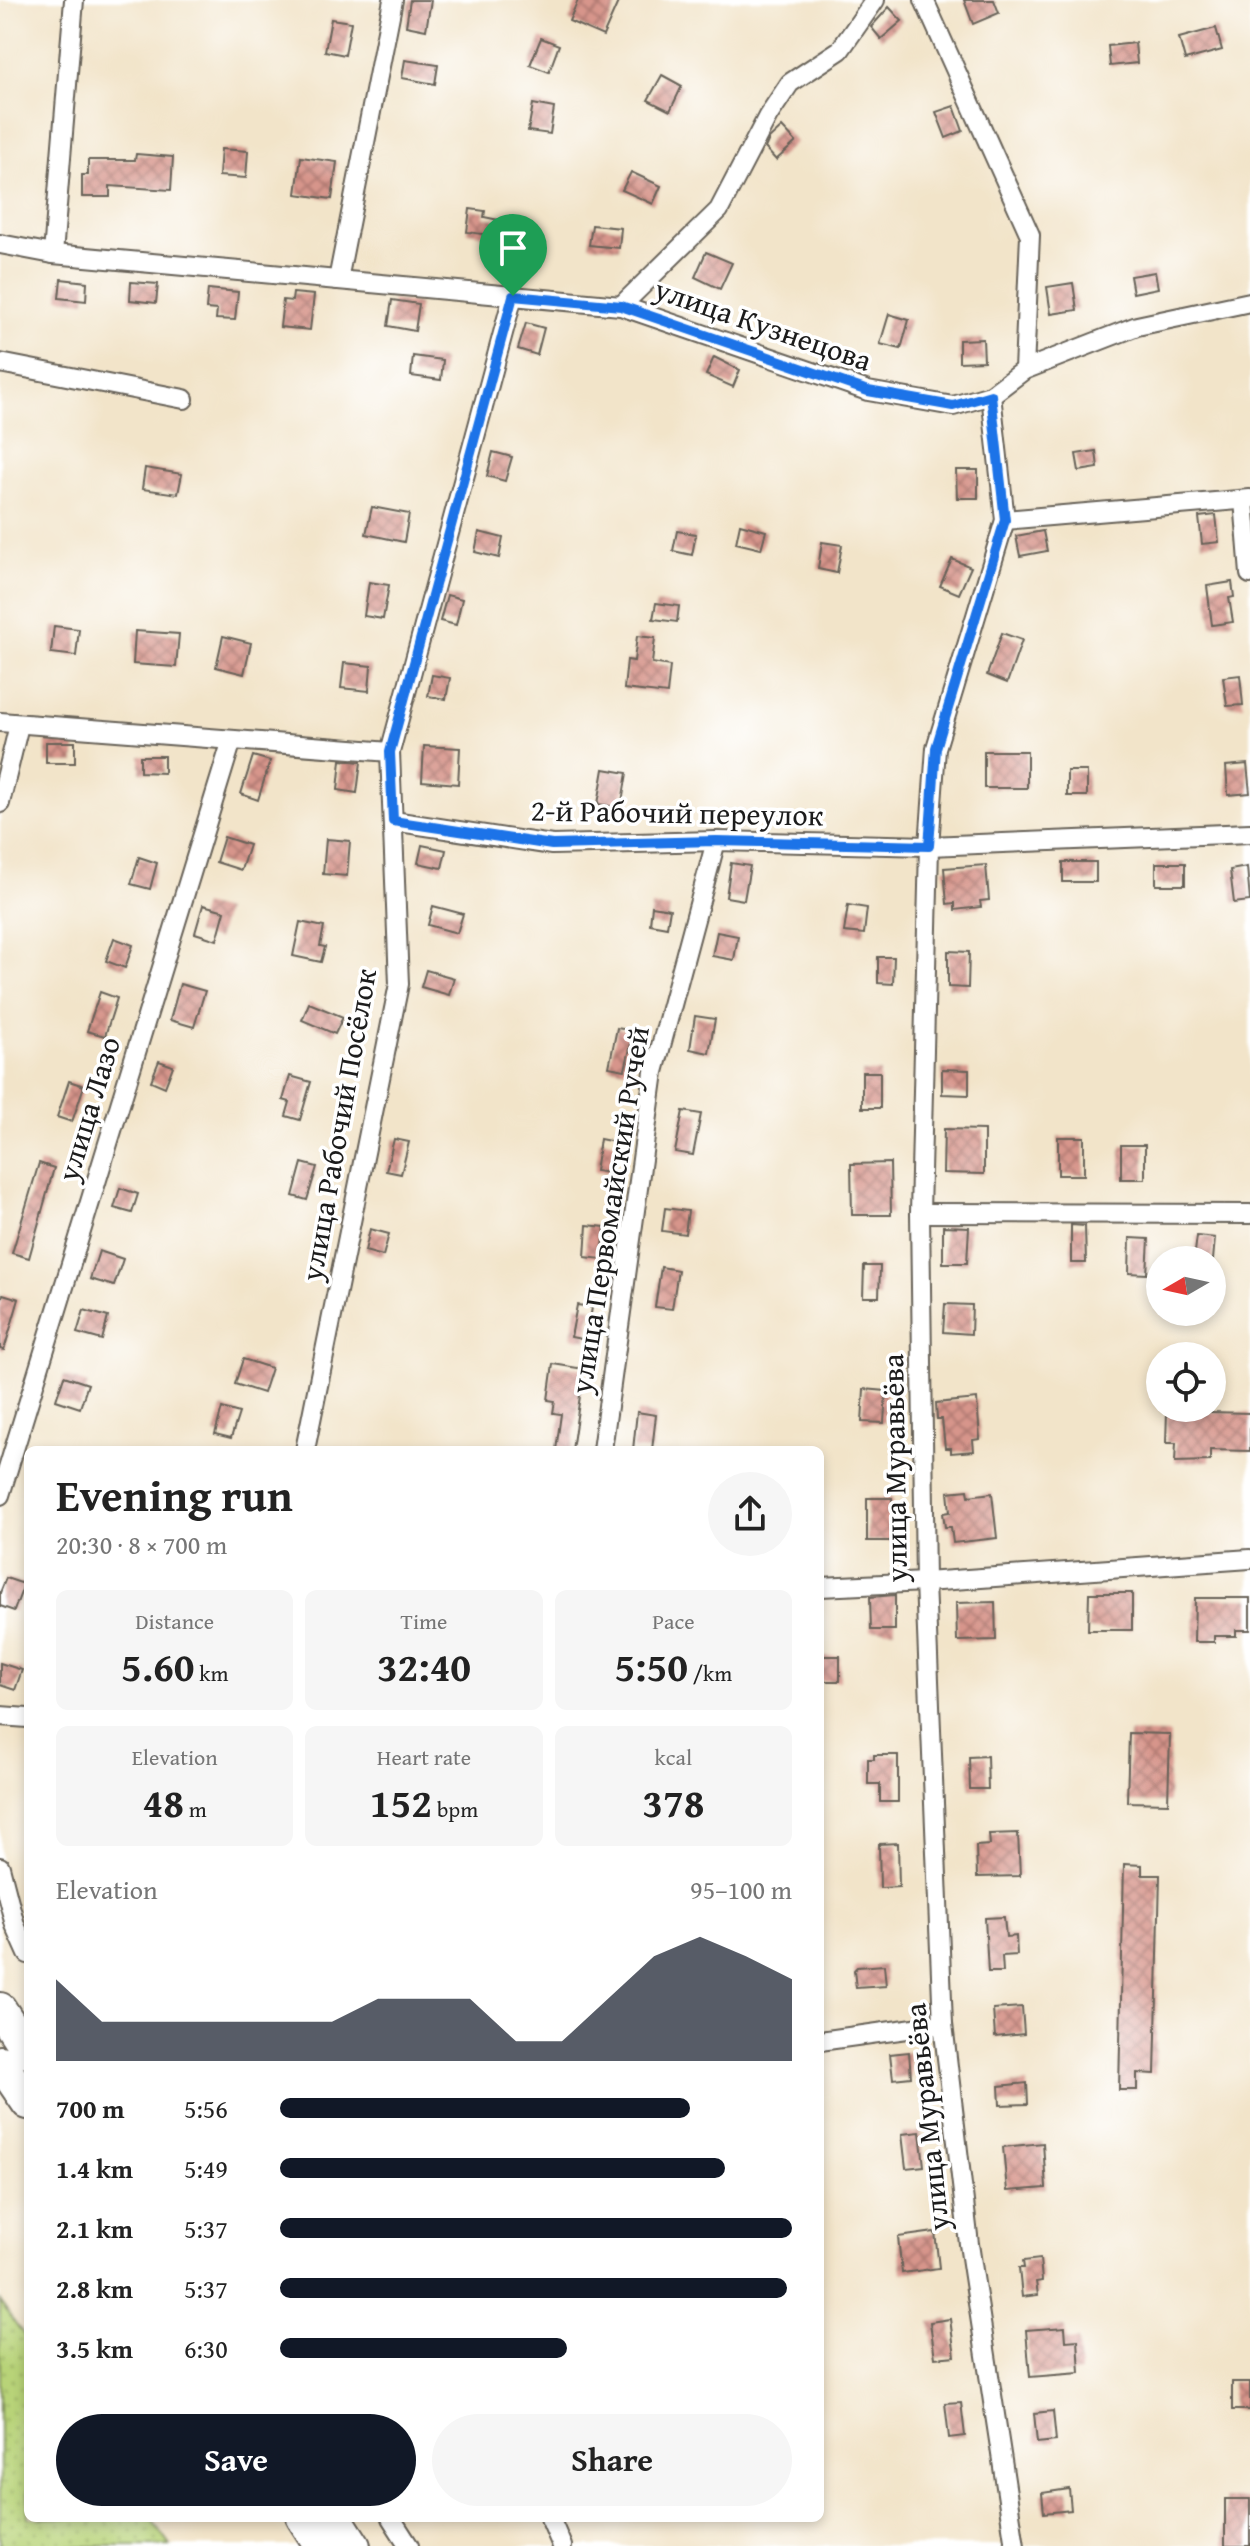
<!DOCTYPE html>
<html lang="en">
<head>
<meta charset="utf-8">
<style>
  :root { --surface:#fff; --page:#f6f6f6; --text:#222; --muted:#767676; --accent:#111827 }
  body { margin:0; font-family:"Gentium Book Plus",serif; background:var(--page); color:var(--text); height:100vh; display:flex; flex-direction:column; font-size:30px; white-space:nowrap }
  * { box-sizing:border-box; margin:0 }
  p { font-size:26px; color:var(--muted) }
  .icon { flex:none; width:44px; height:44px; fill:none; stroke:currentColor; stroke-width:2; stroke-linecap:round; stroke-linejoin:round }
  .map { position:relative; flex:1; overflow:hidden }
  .panel { position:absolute; left:24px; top:1446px; width:800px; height:1076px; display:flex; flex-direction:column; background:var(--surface); border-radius:12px; box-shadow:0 4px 12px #0003 }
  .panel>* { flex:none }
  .needle { width:52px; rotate:261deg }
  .controls { position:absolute; left:1146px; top:1246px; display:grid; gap:16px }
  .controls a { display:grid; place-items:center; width:80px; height:80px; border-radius:50%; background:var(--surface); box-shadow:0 4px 12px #0003; font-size:40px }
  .pin { position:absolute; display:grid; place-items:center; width:68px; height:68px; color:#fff; margin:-82px -34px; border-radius:50% 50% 50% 0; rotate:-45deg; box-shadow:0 0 8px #0007 }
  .pin .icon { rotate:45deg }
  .round { display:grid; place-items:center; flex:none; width:84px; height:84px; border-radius:42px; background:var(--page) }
  .headline { display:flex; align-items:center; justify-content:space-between; height:136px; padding:0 32px }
  h1 { font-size:44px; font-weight:700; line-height:60px }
  .figures { display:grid; grid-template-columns:repeat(3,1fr); gap:12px; height:136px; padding:8px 32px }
  .figures div { display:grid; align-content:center; border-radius:12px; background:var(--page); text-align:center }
  .figures b { font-size:40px; font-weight:700 }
  .figures small { font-size:22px; font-weight:400 }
  .figures p { font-size:22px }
  .chart { height:224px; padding:16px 32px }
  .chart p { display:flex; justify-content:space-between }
  .chart svg { width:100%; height:144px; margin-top:8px; fill:var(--accent); opacity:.7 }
  .action { display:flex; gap:16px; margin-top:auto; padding:16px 32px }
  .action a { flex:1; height:92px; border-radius:48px; background:var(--accent); color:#fff; font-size:32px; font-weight:700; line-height:92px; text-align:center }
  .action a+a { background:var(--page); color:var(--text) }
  ul { padding:0 32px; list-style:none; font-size:26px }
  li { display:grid; grid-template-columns:128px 96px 1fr; align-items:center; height:60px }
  li i { height:20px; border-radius:10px; background:var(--accent) }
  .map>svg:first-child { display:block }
  .garden { fill:url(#garden-dots); stroke:#6a784a; stroke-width:2 }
  .building { fill:url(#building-cross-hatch) }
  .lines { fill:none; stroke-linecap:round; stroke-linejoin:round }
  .street-casing { stroke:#676259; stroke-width:22 }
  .highway-casing { stroke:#676259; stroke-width:36 }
  .street { stroke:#fff; stroke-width:18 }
  .highway { stroke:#fff; stroke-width:32 }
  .route-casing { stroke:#fff; stroke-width:16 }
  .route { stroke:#1a73e8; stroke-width:10 }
  .labels { text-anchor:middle; stroke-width:7; stroke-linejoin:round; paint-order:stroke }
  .street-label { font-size:30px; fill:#1c1c1c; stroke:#fff }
</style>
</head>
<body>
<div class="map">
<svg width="1250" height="2546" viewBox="0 0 1250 2546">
  <defs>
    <pattern id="garden-dots" width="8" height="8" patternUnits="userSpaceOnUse" patternTransform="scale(2)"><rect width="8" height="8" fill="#b8d378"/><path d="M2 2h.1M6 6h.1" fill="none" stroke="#9eb567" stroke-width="1.8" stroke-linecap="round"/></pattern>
    <pattern id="building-cross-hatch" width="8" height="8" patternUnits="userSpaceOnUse" patternTransform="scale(2)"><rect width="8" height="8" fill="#d7958b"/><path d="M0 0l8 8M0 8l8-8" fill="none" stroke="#ae7971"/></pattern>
  </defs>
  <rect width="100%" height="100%" fill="#fff"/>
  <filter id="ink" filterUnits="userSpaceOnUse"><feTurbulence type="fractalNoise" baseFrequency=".0125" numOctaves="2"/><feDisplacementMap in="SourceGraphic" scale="16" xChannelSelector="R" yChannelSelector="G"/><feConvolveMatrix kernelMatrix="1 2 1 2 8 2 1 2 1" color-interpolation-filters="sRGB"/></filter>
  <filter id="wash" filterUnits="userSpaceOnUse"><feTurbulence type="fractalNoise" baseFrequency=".006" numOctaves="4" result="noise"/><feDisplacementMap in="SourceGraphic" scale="32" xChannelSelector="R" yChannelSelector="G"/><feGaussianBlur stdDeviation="1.8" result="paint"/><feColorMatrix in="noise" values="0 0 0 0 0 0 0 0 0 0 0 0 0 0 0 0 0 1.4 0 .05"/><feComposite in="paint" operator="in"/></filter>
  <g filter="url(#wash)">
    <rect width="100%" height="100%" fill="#f2e4c9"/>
    <path class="garden" d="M0 2301 28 2341V2518H150L170 2546H0Z"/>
    <g id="blocks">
      <g class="building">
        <path d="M410 0H431L426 30 406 26Z"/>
        <path d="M578 0H619L603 36 569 21Z"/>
        <path d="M964 0H994L999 13 973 24Z"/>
        <path d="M889 7 902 21 881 39 871 27Z"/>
        <path d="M331 19 351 22 345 55 325 51Z"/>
        <path d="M1216 28 1222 50 1185 60 1179 38Z"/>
        <path d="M541 38 559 45 549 72 530 65Z"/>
        <path d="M1135 43 1137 63 1110 66 1108 46Z"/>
        <path d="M405 60 438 65 435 84 402 78Z"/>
        <path d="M662 75 682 86 670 111 648 100Z"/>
        <path d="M533 104 554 108 550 134 528 131Z"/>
        <path d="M954 106 963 131 946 138 936 112Z"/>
        <path d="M782 127 796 142 776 160 765 148 769 139Z"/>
        <path d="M221 149 248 151 246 178 219 176Z"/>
        <path d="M136 154 173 157 171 190 110 186V197H82V175H88V160H135Z"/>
        <path d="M301 157 337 162 332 199 296 194Z"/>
        <path d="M631 172 661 186 653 204 622 190Z"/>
        <path d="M470 209 485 211 484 217 499 220 497 236 467 232Z"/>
        <path d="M592 225 621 228 619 248 589 245Z"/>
        <path d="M706 252 732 263 720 289 695 277Z"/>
        <path d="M1155 272 1158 288 1133 293 1130 276Z"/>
        <path d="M61 279 87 282 86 301 59 298Z"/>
        <path d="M131 282 158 284 156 303 130 300Z"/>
        <path d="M1073 283 1077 310 1051 314 1047 287Z"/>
        <path d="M208 289 238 292 235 320 216 319 217 310 206 309Z"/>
        <path d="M293 293 314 295 310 330 280 327 283 300 292 301Z"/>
        <path d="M392 300 419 304 415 331 388 326Z"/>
        <path d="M889 314 909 320 901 349 880 344Z"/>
        <path d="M526 323 544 328 537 355 518 349Z"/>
        <path d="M983 339 984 361 959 362V340Z"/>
        <path d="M413 356 443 360 441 380 411 376Z"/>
        <path d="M714 357 740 370 733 387 706 375Z"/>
        <path d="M1096 451 1098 468 1079 471 1076 454Z"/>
        <path d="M493 452 512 457 505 481 487 476Z"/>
        <path d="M145 468 182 474 178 494 142 489Z"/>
        <path d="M956 470H978V498H957Z"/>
        <path d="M372 507 409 514 404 542 366 534Z"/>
        <path d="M1216 515 1219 542 1202 544 1199 517Z"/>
        <path d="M740 524 766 531 761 549 736 543Z"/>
        <path d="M677 531 696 534 692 555 673 551Z"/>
        <path d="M1043 531 1047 551 1020 556 1016 536Z"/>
        <path d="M479 532 503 538 499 558 475 552Z"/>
        <path d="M822 542 842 545 837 573 818 569Z"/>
        <path d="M952 559 971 567 959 594 940 586Z"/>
        <path d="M369 582 389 585 383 619 364 616Z"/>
        <path d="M1232 582 1234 597 1229 598 1233 622 1212 625 1207 586Z"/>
        <path d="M447 595 462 599 456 625 440 621Z"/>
        <path d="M656 603 679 606 677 622 653 619Z"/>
        <path d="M54 626 79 629 76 656 51 653Z"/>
        <path d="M135 631 179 634 176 667 133 664Z"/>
        <path d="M1002 633 1022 640 1007 683 987 675Z"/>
        <path d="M223 636 251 643 244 674 216 667Z"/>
        <path d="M637 636 655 638 652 663 670 666 667 694 624 689 627 660 634 661Z"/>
        <path d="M344 663 371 666 369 691 341 688Z"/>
        <path d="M432 675 450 678 446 699 428 696Z"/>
        <path d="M1240 675 1243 705 1227 706 1223 677Z"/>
        <rect x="46" y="742" width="29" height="21"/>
        <path d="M424 746 460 748 458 784 422 781Z"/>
        <rect x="984" y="751" width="43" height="37"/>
        <path d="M140 756H164V773L140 772Z"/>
        <path d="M253 756 270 761 258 800 241 794Z"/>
        <path d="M341 760 361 762 357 793 338 790Z"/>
        <path d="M1247 764 1250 793 1228 795 1226 766Z"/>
        <path d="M604 769 627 773 621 808 598 804Z"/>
        <rect x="1067" y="771" width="20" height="25"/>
        <path d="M224 837 249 845 241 870 216 862Z"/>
        <path d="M326 839 350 841 347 876 323 874Z"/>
        <path d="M422 845 446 850 442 868 418 863Z"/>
        <path d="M139 857 157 863 150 889 131 884Z"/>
        <rect x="1063" y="862" width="33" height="20"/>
        <path d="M731 863 750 866 744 900 726 897Z"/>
        <rect x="1156" y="863" width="29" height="22"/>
        <path d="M986 865 989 900 980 901 981 907 955 910V903L947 904 944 868Z"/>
        <path d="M1247 867 1250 901 1234 903 1230 870Z"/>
        <path d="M203 905 225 911 217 940 195 933Z"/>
        <path d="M848 905 867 908 864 934 844 932Z"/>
        <path d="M433 906 463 914 457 933 428 925Z"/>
        <path d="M652 906 670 909 667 927 650 924Z"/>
        <path d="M300 922 324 927 320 946 325 947 321 962 293 956Z"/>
        <path d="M717 932 738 936 734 960 712 956Z"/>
        <path d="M114 938 133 945 125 968 106 961Z"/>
        <path d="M948 951 969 952 968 988 948 987Z"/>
        <path d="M878 957H894L893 984 878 983Z"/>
        <path d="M426 970 454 978 449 995 421 987Z"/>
        <path d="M180 984 205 991 194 1027 170 1020Z"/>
        <path d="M100 992 117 998 105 1036 87 1031Z"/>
        <path d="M309 1003 343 1017 335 1034 302 1020Z"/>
        <path d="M695 1016 715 1019 709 1053 690 1049Z"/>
        <path d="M617 1028 634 1031 625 1070 609 1067Z"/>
        <path d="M159 1061 173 1066 165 1087 151 1081Z"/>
        <path d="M942 1069 969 1070V1095L942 1094Z"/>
        <rect x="862" y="1072" width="18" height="36"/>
        <path d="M290 1076 311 1082 300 1120 286 1116 290 1102 283 1100Z"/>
        <path d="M69 1081 84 1086 72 1122 57 1117Z"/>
        <path d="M683 1111 701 1114 693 1155 675 1152Z"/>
        <path d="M944 1129 984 1130V1174L943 1173Z"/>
        <rect x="1058" y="1137" width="26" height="38"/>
        <path d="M394 1139 409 1142 401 1174 386 1171Z"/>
        <path d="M600 1139 615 1142 610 1173 595 1171Z"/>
        <rect x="1121" y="1145" width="24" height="34"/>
        <path d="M39 1163 54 1168 29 1258 12 1253Z"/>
        <path d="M302 1163 317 1167 307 1200 293 1196Z"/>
        <path d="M890 1163 891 1215H852L851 1164Z"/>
        <path d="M120 1188 138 1194 132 1213 114 1208Z"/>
        <path d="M665 1208 688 1211 685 1234 662 1231Z"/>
        <path d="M587 1225 605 1227 602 1259 585 1257Z"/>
        <path d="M1071 1225 1085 1226 1086 1263H1071Z"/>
        <path d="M943 1226 969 1227 967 1263H943Z"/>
        <path d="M370 1229 389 1234 383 1256 365 1251Z"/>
        <path d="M1197 1236 1215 1238 1213 1260H1194Z"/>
        <path d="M1130 1238 1149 1239 1147 1274 1129 1273Z"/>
        <path d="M99 1251 123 1259 114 1286 90 1279Z"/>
        <path d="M864 1266H880L879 1297H863Z"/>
        <path d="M661 1267 678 1270 672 1309 655 1307Z"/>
        <path d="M3 1294 19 1299 4 1350 0 1349V1302Z"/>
        <path d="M945 1304 972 1305 971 1334 943 1332Z"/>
        <path d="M577 1305 592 1307 587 1340 571 1337Z"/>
        <path d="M84 1310 108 1317 102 1340 77 1333Z"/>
        <path d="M243 1359 271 1368 263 1393 235 1384Z"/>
        <path d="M553 1364 584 1369 572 1450H556L561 1414 553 1413 555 1401 548 1400Z"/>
        <path d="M64 1376 88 1384 80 1408 56 1400Z"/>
        <path d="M864 1389 886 1391 884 1423 862 1422Z"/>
        <path d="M977 1399 980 1439 973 1440 974 1451 951 1453V1448H945L942 1419H937L936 1403Z"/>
        <path d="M222 1408 239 1413 231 1438 215 1434Z"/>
        <path d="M1167 1411 1250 1413V1451L1210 1450V1461L1175 1462 1176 1443H1166Z"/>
        <path d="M637 1412 656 1415 652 1450H633Z"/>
        <path d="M968 1490 969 1496 992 1493 997 1538 953 1543 951 1527H945L943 1513 950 1512 948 1492Z"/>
        <path d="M867 1498H892L893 1541H867Z"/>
        <path d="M6 1578 24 1584 14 1611 0 1606V1593Z"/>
        <path d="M1089 1593H1132V1630H1088Z"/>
        <path d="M895 1595V1630H871L870 1597Z"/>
        <path d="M1195 1598H1250V1630H1236V1636H1214V1642H1194Z"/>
        <path d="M995 1602 996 1640 957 1641 956 1603Z"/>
        <rect x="820" y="1656" width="20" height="25"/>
        <path d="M0 1663 22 1670 15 1690 0 1685Z"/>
        <path d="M1129 1733 1170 1734 1168 1803 1127 1802Z"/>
        <path d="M874 1755H898V1802H880V1784H868V1759H874Z"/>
        <path d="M987 1756 988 1789H970L969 1757Z"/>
        <path d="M1018 1833 1020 1876 977 1877 976 1846 990 1845 989 1834Z"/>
        <path d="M898 1843 899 1887 880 1888 879 1844Z"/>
        <path d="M1124 1864 1142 1865V1875H1160L1155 2074 1137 2073V2090H1119Z"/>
        <path d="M1004 1917 1006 1937 1016 1936 1017 1955 1002 1956 1003 1972H988L985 1918Z"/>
        <path d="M884 1965 886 1986 856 1988 854 1970 857 1967Z"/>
        <path d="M1022 2007 1024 2034 995 2037 993 2009Z"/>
        <path d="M909 2052 911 2077 893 2079 890 2054Z"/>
        <path d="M1027 2083 1028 2104 1000 2105 999 2086Z"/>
        <path d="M920 2132 924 2166 906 2168 902 2134Z"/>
        <path d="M1043 2143 1046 2188 1007 2191 1003 2147Z"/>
        <path d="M935 2232 939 2268 902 2273 898 2237Z"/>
        <path d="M1040 2259 1042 2281 1036 2282 1038 2295 1022 2297 1019 2268H1024L1023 2261Z"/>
        <path d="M950 2319 955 2356 935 2358 930 2322Z"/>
        <path d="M1065 2327 1066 2341 1078 2340 1080 2373 1030 2377 1026 2330Z"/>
        <rect x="1232" y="2382" width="18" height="28"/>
        <path d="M961 2402 965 2436 949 2438 945 2403Z"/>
        <path d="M1053 2411 1056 2441 1037 2443 1034 2413Z"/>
        <path d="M1069 2489 1071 2510 1044 2513 1042 2493Z"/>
        <rect x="1225" y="2499" width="25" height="47"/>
      </g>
    </g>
  </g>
  <g filter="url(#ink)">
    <use href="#blocks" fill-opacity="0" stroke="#676259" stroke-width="2"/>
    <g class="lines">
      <g class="street-casing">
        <g id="street">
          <path d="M924 0 1030 235 1024 370"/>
          <path d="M0 244 53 254 621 306 868 391 953 406 991 395 1024 370 1137 326 1250 302"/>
          <path d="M53 254 74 0"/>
          <path d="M338 280 393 0"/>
          <path d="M621 306 719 210 768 116 790 83 840 50 875 0"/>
          <path d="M0 363 184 399"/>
          <path d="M991 395 1005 520 936 748 929 846 920 1213 925 1582 943 2024 969 2244 1015 2546"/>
          <path d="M1244 500 1250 574"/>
          <path d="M1005 520 1250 499"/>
          <path d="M0 722 390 752"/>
          <path d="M0 803 19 725"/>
          <path d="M393 821 552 845 716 841 929 846 1250 833"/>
          <path d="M920 1213 1250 1214"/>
          <path d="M305 1450 399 984 390 752 513 296"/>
          <path d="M602 1450 654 1072 716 841"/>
          <path d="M0 1495 232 740"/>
          <path d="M820 1587 925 1582 1250 1559"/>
          <path d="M0 1716 28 1718"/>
          <path d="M0 1867 15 1925 28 1954"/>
          <path d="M820 2041 943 2024"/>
          <path d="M391 2518 409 2546"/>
          <path d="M550 2518 562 2546"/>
        </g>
      </g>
      <g class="highway-casing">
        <g id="highway">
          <path d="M0 2009 28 2052"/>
          <path d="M0 2062 28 2103"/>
          <path d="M303 2518 321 2546"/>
          <path d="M336 2518 354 2546"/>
        </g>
      </g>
      <use href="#street" class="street"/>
      <use href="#highway" class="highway"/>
    </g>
  </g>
  <g class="lines" filter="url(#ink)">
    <g class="route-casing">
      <path id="route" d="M513 296 621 306 868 391 953 406 991 395 1005 520 936 748 929 846 716 841 552 845 393 821 390 752Z"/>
    </g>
    <use href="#route" class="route"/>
  </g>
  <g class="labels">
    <g class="street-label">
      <text transform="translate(763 325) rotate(19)" y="10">улица Кузнецова</text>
      <text transform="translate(677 813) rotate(1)" y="10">2-й Рабочий переулок</text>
      <text transform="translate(89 1109) rotate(-73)" y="10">улица Лазо</text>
      <text transform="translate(339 1125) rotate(-80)" y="10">улица Рабочий Посёлок</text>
      <text transform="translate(610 1210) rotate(-81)" y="10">улица Первомайский Ручей</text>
      <text transform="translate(895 1468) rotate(-91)" y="10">улица Муравьёва</text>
      <text transform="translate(927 2117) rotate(-96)" y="10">улица Муравьёва</text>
    </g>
  </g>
</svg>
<div class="controls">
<a><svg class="needle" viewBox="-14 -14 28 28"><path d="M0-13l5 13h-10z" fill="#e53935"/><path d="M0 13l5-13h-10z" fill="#767676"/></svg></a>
<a><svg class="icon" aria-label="locate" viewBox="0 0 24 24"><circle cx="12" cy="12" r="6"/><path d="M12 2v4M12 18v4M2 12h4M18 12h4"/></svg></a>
</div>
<div class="pin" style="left:513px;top:296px;background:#1e9e55"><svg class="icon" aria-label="arrive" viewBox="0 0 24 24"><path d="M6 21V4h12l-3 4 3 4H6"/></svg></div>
<section class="panel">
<div class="headline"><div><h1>Evening run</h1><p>20:30 · 8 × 700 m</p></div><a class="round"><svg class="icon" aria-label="share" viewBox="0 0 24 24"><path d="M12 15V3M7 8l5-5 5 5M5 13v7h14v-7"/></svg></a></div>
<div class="figures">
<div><p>Distance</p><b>5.60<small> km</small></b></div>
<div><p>Time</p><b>32:40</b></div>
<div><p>Pace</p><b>5:50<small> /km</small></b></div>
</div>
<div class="figures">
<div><p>Elevation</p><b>48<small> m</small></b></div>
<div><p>Heart rate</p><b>152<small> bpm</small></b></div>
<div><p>kcal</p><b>378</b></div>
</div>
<div class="chart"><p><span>Elevation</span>95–100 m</p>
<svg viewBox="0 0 160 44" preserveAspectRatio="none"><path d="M0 44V19L10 32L20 32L30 32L40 32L50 32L60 32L70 25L80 25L90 25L100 38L110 38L120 25L130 12L140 6L150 12L160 19V44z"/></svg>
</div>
<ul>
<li><b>700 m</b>5:56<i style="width:80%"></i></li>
<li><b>1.4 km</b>5:49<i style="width:87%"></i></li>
<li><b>2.1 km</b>5:37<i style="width:100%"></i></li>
<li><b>2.8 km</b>5:37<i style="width:99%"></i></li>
<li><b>3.5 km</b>6:30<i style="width:56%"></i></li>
</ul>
<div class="action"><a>Save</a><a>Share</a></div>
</section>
</div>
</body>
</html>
